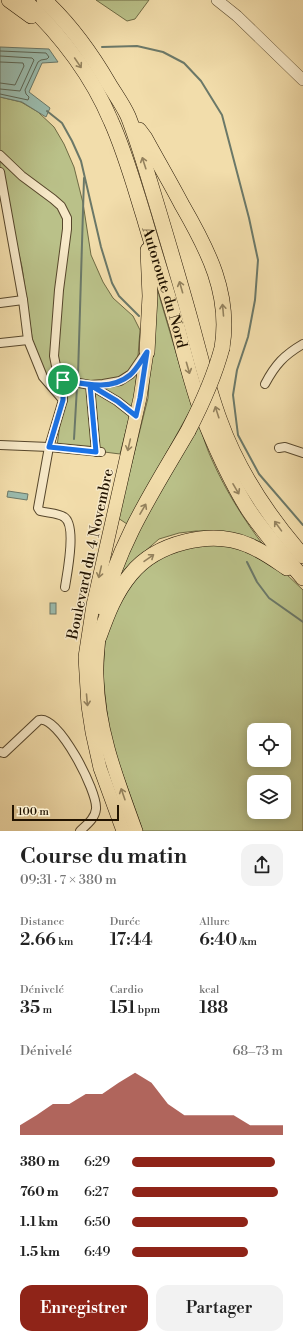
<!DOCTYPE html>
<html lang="fr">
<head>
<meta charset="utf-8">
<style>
  :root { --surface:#fff; --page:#f2f2f2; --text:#222; --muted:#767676; --accent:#8f2418 }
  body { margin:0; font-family:"Libre Bodoni",serif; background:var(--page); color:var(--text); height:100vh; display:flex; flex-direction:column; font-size:15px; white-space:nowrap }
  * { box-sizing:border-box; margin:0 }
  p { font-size:13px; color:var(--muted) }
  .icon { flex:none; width:22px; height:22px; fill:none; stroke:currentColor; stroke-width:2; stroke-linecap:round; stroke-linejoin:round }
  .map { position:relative; height:831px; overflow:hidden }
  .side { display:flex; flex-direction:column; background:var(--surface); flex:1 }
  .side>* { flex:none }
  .fabs { position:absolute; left:247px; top:723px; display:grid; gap:8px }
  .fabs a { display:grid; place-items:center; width:44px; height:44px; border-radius:8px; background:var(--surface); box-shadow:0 2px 10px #0003; font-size:20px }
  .scale { position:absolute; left:12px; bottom:10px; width:107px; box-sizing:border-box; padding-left:4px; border:2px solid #221300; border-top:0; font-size:11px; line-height:14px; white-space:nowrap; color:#221300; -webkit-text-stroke:3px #f7e9c8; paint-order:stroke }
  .pin { position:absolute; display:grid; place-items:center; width:34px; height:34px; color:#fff; margin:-17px; border:2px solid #fff; border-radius:50%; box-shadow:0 1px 4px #0007 }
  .round { display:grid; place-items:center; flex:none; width:42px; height:42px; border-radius:12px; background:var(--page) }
  .head { display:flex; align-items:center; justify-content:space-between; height:68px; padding:0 20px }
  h1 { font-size:22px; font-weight:600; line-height:30px }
  .metrics { display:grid; grid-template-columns:repeat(3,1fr); gap:6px; height:68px; padding:4px 20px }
  .metrics div { display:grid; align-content:center }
  .metrics b { font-size:17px; font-weight:600 }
  .metrics small { font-size:11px; font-weight:400 }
  .metrics p { font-size:11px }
  .chart { height:112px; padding:8px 20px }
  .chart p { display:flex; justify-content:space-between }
  .chart svg { width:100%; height:72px; margin-top:4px; fill:var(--accent); opacity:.7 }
  .primary-button { display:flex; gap:8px; margin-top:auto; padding:8px 20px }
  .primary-button a { flex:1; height:46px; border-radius:12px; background:var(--accent); color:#fff; font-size:16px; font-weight:600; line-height:46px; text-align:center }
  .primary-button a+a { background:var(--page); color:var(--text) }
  ul { padding:0 20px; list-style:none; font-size:13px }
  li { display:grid; grid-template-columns:64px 48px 1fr; align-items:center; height:30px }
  li i { height:10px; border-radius:5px; background:var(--accent) }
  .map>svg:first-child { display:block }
  .green { fill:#bac189; stroke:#6e6a44; fill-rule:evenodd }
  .water { fill:#9bbbad; stroke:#6b7868 }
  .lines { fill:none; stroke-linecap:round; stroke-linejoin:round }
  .shore { stroke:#5e6756; stroke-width:1 }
  .stream { stroke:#6b7868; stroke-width:2 }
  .minor-casing { stroke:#56462b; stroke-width:10 }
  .tertiary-casing { stroke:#56462b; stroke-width:12 }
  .primary-casing { stroke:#221300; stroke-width:14 }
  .motorway-casing { stroke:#221300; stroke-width:16 }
  .minor { stroke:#f7e9c8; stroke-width:8 }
  .tertiary { stroke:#f7e9c8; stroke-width:11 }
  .primary { stroke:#f2ddab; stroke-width:13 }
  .motorway { stroke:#f2ddab; stroke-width:15 }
  .motorway-bridge-casing { stroke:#221300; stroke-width:16; stroke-linecap:butt }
  .motorway-bridge { stroke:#f2ddab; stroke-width:15 }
  .oneway { stroke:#94825e }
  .route-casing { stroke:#fff; stroke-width:8 }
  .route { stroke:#1a73e8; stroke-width:5 }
  .labels { text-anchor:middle; stroke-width:3; stroke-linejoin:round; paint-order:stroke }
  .street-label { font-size:15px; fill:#221300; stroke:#f7e9c8 }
</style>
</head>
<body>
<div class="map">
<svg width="303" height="831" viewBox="0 0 303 831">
  <rect width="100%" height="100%" fill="#f2ddab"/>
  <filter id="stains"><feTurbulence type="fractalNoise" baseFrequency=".005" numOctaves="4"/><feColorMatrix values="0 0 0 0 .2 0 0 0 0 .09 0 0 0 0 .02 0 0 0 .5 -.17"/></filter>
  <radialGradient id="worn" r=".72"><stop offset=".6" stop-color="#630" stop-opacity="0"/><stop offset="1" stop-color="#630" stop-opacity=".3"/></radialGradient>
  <g class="green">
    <path d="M96 0H149L135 19 127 21Z"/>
    <path d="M0 97 21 102 38 112 54 127 64 144 74 167 83 203 91 255 103 282 113 298 133 316 140 330 135 395 120 454 57 446 63 402 47 377 33 344 22 267 0 171Z"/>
    <path d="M156 285 192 407 127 524 118 518 148 398Z"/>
    <path d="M199 424C203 436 207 450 213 462 226 491 244 520 264 546L230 534 213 531H196L179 533 159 539 128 566 119 578 125 559 138 531Z"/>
    <path d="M202 543 246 549 284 572 303 590V831H143L118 761 109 730 103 677 105 640 113 617 137 573 166 553ZM254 730H284V760H254ZM254 782H284V812H254Z"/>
  </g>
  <g class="water">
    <path d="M0 47 49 49 58 62 42 63 29 92 50 108 46 117 22 102 0 97Z"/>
    <path d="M8 491 28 494 27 500 7 497Z"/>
    <rect x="50" y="603" width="6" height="11"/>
  </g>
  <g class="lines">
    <g class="shore">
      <path d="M0 51 46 53 49 57 47 59 41 60 38 62 25 90 26 94 29 97 28 100 0 94"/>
      <path d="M0 56 32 58 34 60 20 91 0 89"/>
      <path d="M0 62 23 63 24 66 15 85 0 83"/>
    </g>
    <g class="stream">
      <path d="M102 47 137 46 163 52 184 63 201 81 222 115 249 218 258 260 255 300 248 337 237 370 233 395 238 435 259 474 303 525"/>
      <path d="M47 111 62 123 72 141 81 161 101 247 112 283 119 296 139 316"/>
      <path d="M78 375 84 178"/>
      <path d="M74 439 77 387"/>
      <path d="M247 562 257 582 269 598 303 622"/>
    </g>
    <g class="minor-casing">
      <g id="minor">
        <path d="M0 155 22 176 53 199 61 206 67 218V229L59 290 54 356 56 366 63 380 90 385 103 384 120 381 131 374 144 355"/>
        <path d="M0 172 23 300 28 340 43 377 63 400"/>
        <path d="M0 303 23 300"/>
        <path d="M0 343 28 340"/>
        <path d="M63 380V400L49 447 38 508 40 511C47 513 58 513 64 517 77 525 67 574 65 587"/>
        <path d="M265 384C275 365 284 355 303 344"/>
        <path d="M90 385 96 452"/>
        <path d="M90 385 117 401 136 416"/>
        <path d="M0 445 49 447 101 452"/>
        <path d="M279 448 285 447 303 453"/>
        <path d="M0 752 4 753 39 720C58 714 98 792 96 809 95 819 86 825 80 831"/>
      </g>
    </g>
    <g class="tertiary-casing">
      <path id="tertiary" d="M217 0 237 16 303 80"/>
    </g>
    <g class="primary-casing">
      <g id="primary">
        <path d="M99 637C98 650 96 664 97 677 98 731 118 781 136 831"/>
        <path d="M123 831 100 768 92 732 88 706 85 657 93 605 140 398 147 352"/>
      </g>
    </g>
    <g class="motorway-casing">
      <g id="motorway">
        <path d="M9 0 31 16"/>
        <path id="s1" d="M24 0C60 34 92 76 111 121 125 152 134 185 144 217 155 255 167 292 178 330 186 361 194 394 206 424 218 453 231 482 248 509 264 533 284 556 303 578"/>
        <path d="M44 0C70 24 91 53 109 84 115 94 123 105 128 116 139 144 147 173 156 202 168 242 180 282 191 322 200 355 208 389 220 421 238 471 269 517 303 556"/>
        <path d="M139 130 145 138C157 160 170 182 182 205 208 250 231 294 222 348"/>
        <path d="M147 352 150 296 148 250"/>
        <path d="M103 608C118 543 155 488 188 431"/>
        <path d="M99 637C107 615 115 593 131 574 156 543 211 529 248 545 263 551 275 560 287 568"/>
      </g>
    </g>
    <use href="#minor" class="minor"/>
    <use href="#tertiary" class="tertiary"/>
    <use href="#primary" class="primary"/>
    <use href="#motorway" class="motorway"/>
    <g class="motorway-bridge-casing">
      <path id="motorway-bridge" d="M188 431C202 404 214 378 222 348"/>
    </g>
    <use href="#motorway-bridge" class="motorway-bridge"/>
  </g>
  <defs><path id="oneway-shaft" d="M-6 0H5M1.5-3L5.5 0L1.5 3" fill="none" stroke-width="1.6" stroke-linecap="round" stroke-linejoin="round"/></defs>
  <g class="oneway">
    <use href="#oneway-shaft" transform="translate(78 63) rotate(56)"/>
    <use href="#oneway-shaft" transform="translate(144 163) rotate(-108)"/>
    <use href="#oneway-shaft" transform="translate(181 287) rotate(-106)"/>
    <use href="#oneway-shaft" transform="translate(223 310) rotate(-95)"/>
    <use href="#oneway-shaft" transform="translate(188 368) rotate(74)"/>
    <use href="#oneway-shaft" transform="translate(217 412) rotate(-108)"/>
    <use href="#oneway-shaft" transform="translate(129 445) rotate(103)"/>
    <use href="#oneway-shaft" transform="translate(236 489) rotate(60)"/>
    <use href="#oneway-shaft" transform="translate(143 509) rotate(-60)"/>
    <use href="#oneway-shaft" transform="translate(278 526) rotate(-126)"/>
    <use href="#oneway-shaft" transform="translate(149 558) rotate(-35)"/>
    <use href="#oneway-shaft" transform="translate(100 572) rotate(103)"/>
    <use href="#oneway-shaft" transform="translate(87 700) rotate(85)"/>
    <use href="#oneway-shaft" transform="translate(123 794) rotate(-109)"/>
  </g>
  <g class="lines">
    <g class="route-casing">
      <path id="route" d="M63 380V400L49 447 96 452 90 385 117 401 136 416 140 398 147 352C142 359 137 369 130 375 111 391 85 384 63 380"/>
    </g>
    <use href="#route" class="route"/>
  </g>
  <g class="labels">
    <g class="street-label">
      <text dy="5" stroke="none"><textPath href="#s1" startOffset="325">Autoroute du Nord</textPath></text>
      <text transform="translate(90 554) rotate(-78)" y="5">Boulevard du 4 Novembre</text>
    </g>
  </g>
  <rect width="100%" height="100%" filter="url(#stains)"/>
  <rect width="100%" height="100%" fill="url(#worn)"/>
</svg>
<div class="fabs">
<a><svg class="icon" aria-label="locate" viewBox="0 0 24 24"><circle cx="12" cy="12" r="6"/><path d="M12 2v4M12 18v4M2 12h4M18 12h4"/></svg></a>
<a><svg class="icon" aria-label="layers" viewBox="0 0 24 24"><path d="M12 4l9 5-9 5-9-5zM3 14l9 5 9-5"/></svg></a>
</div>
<div class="scale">100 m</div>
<div class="pin" style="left:63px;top:380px;background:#1e9e55"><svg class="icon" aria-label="arrive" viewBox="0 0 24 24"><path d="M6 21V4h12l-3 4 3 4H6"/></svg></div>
</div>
<section class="side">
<div class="head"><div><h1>Course du matin</h1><p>09:31 · 7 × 380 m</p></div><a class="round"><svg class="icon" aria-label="share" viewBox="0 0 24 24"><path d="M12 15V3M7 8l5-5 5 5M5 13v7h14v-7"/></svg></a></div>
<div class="metrics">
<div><p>Distance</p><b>2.66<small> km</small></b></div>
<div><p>Durée</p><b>17:44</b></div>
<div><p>Allure</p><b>6:40<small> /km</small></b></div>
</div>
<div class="metrics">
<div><p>Dénivelé</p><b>35<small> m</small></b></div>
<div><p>Cardio</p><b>151<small> bpm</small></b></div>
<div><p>kcal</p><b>188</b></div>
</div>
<div class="chart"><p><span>Dénivelé</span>68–73 m</p>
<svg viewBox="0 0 160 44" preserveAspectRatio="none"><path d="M0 44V38L10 32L20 25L30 25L40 19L50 19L60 12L70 6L80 12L90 25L100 32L110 32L120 32L130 32L140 38L150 38L160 38V44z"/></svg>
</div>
<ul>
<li><b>380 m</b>6:29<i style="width:95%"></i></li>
<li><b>760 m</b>6:27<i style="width:97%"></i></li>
<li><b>1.1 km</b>6:50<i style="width:77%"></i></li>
<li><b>1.5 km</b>6:49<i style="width:77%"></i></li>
</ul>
<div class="primary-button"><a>Enregistrer</a><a>Partager</a></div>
</section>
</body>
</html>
